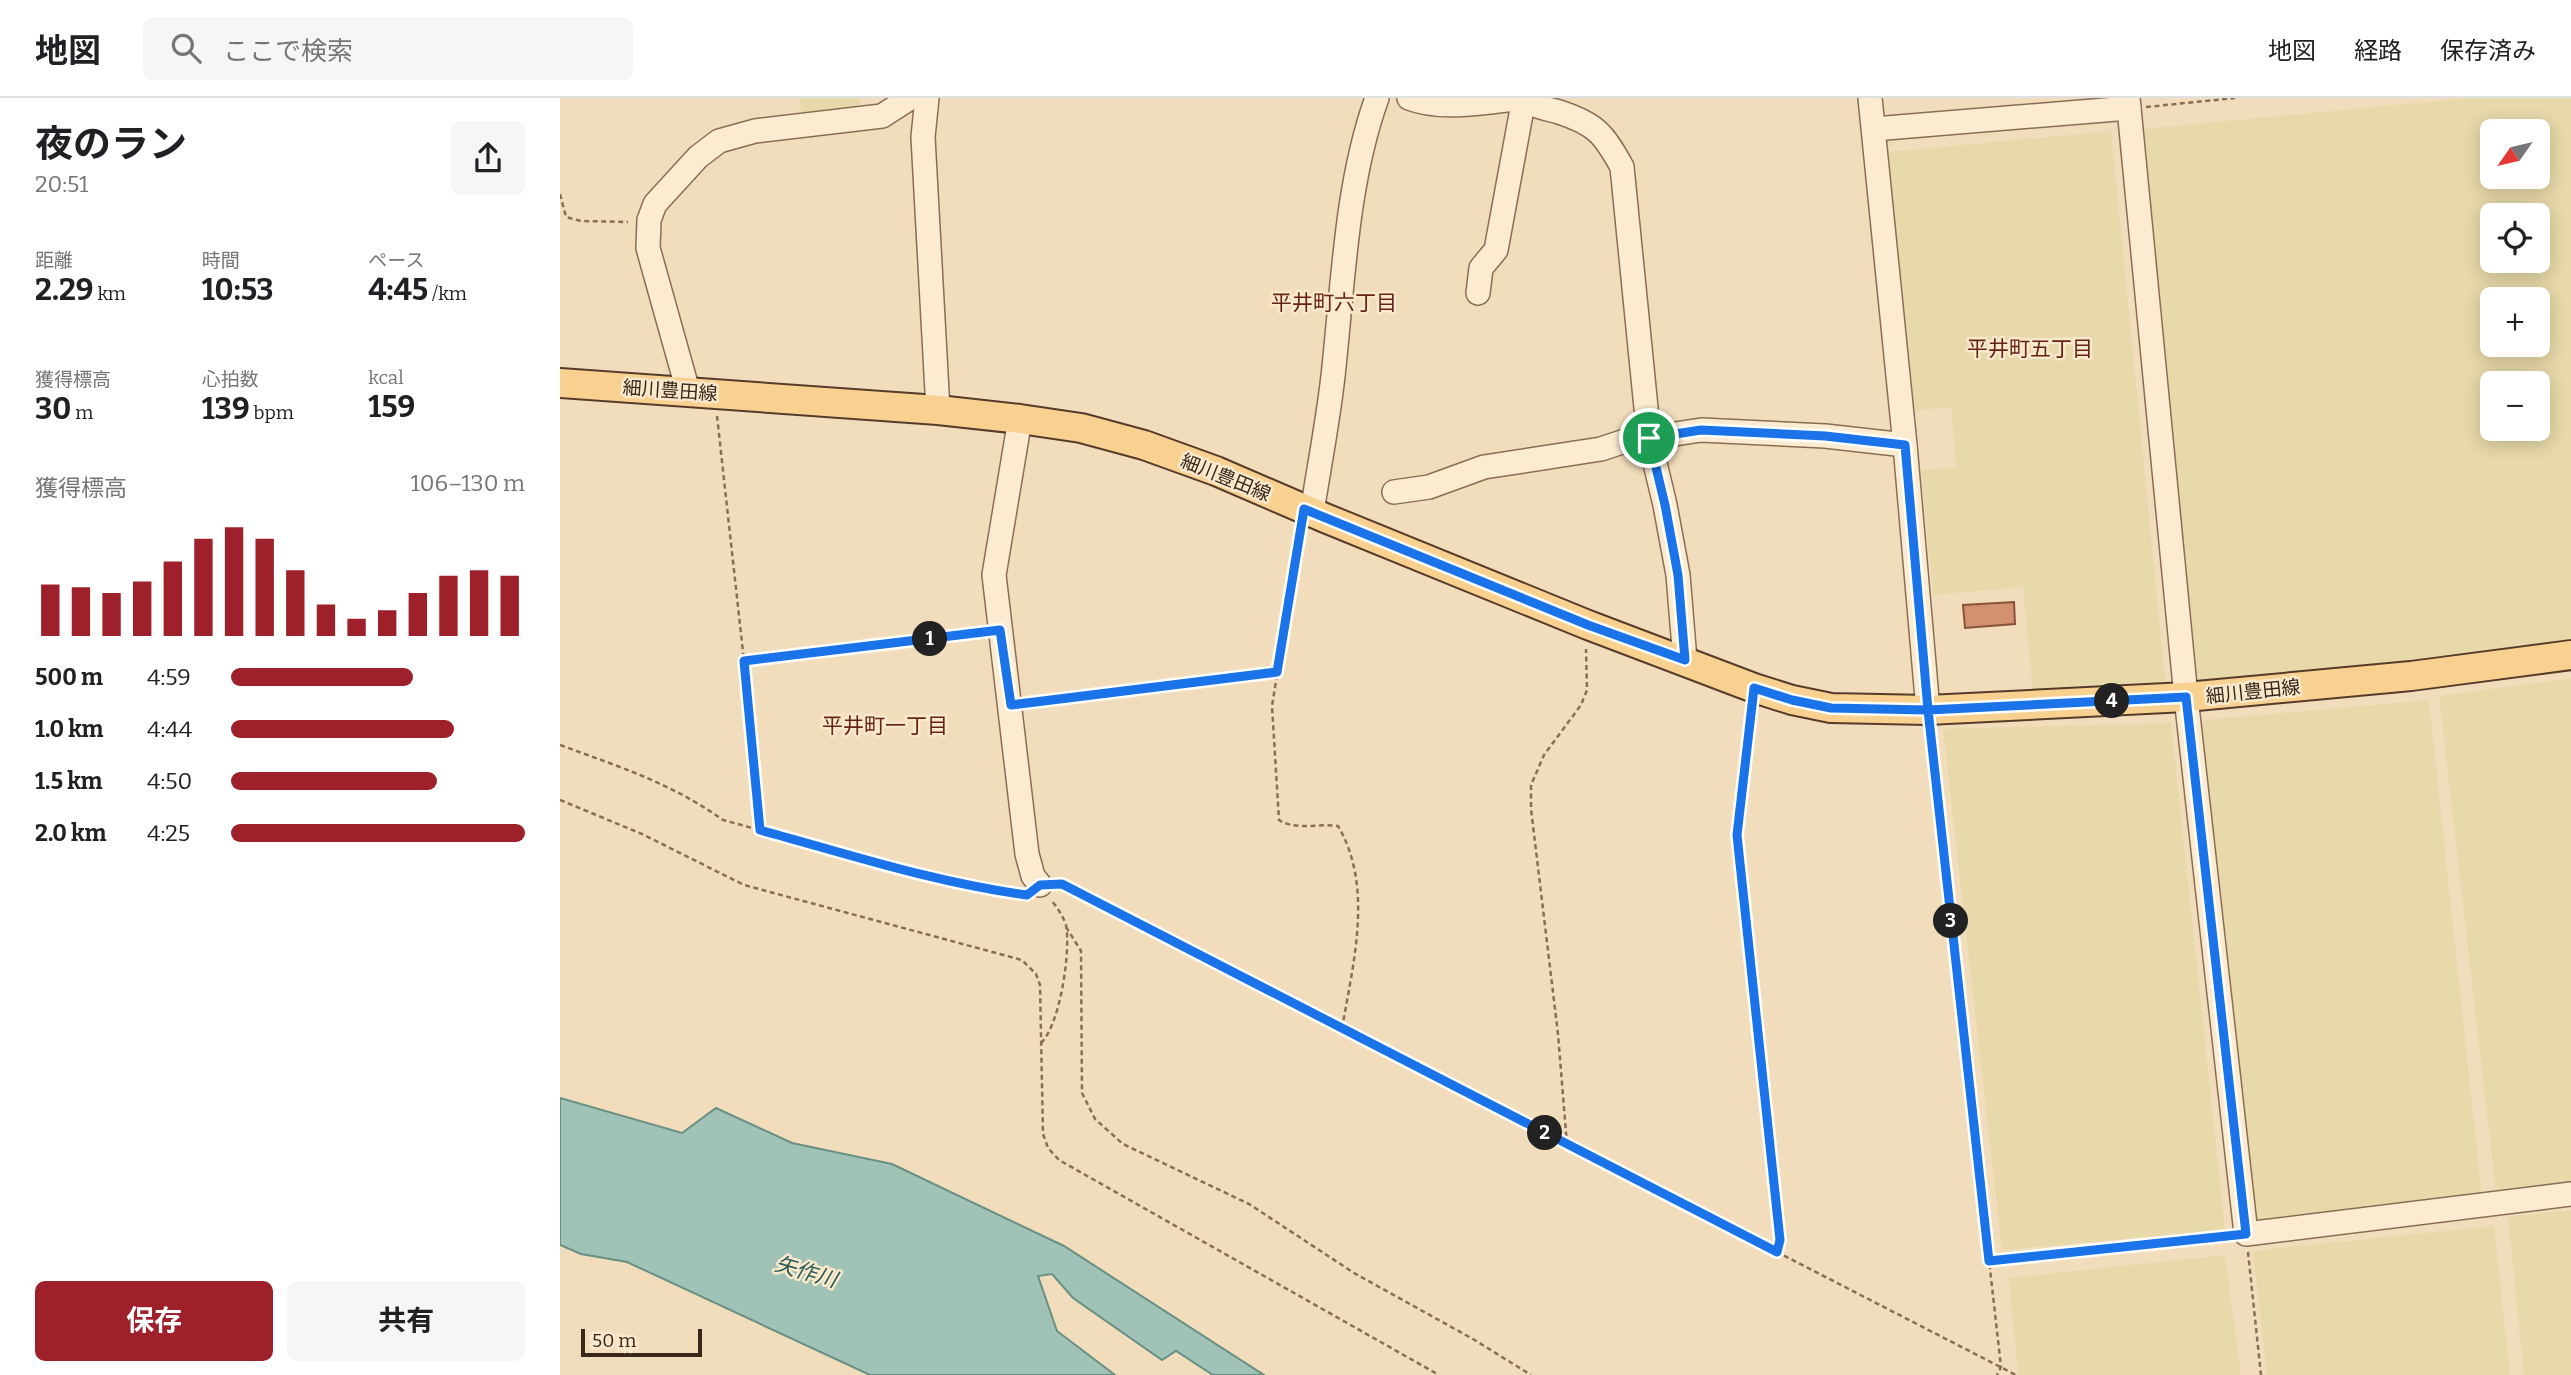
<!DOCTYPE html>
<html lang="ja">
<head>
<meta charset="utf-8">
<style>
  :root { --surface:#fff; --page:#f6f6f6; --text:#202124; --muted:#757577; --line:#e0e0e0; --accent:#9d202a }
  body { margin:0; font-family:Bitter,"Noto Sans JP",serif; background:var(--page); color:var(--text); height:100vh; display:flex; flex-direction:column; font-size:26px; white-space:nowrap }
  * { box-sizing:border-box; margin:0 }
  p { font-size:23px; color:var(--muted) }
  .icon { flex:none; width:38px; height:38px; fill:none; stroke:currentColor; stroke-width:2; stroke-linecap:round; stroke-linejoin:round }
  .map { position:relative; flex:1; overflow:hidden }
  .side { display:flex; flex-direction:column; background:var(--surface); width:560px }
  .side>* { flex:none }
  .needle { width:46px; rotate:236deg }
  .tools { position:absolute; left:1920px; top:21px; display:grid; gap:14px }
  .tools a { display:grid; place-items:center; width:70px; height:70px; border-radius:10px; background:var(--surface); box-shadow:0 4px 18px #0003; font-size:35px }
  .scale { position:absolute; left:21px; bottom:18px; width:121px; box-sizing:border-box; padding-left:7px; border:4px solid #38271b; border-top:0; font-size:19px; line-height:24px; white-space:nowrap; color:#38271b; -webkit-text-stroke:5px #f8e8cc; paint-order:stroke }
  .pin { position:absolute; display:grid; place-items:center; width:60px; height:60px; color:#fff; margin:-30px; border:4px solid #fff; border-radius:50%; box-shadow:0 2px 7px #0007 }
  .km { position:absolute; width:35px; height:35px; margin:-18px; border-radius:50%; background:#222; color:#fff; font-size:19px; line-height:35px; text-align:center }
  .round { display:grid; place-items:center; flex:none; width:74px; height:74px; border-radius:10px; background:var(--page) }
  .headline { display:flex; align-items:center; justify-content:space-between; height:119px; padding:0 35px }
  h1 { font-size:38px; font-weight:700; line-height:52px }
  .stats { display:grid; grid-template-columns:repeat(3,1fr); gap:10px; height:119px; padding:7px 35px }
  .stats div { display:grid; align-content:center }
  .stats b { font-size:30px; font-weight:700 }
  .stats small { font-size:19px; font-weight:400 }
  .stats p { font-size:19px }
  .chart { height:196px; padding:14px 35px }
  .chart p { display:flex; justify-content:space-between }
  .chart svg { width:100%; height:126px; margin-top:7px; stroke:var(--accent); stroke-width:6 }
  .button { display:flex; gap:14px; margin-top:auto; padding:14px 35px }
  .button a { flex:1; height:80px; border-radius:10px; background:var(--accent); color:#fff; font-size:28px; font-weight:700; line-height:80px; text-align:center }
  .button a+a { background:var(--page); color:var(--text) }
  ul { padding:0 35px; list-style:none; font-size:23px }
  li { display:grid; grid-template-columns:112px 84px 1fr; align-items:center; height:52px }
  li i { height:18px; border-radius:9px; background:var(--accent) }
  header { display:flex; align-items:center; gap:42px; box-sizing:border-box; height:98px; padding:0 35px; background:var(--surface); border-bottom:2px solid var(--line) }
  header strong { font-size:33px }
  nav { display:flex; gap:38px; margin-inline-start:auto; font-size:24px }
  .search { width:490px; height:63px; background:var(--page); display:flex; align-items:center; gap:18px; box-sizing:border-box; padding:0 24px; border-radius:10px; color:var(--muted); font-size:26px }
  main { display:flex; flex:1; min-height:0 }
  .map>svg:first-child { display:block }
  .farmland { fill:#e7d9a9; fill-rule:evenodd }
  .water { fill:#a1c2b6; stroke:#689083; stroke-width:2 }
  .building { fill:#d2916f; stroke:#8a5339; stroke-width:2 }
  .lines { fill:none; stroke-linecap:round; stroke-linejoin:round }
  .minor-casing { stroke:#8a6d55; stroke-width:26 }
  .major-casing { stroke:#573b2a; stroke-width:32 }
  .path { stroke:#8a6d55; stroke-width:2.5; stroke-dasharray:5 3.5; stroke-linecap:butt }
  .minor { stroke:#fbebd0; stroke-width:23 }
  .major { stroke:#f8d090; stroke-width:28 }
  .route-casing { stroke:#fff; stroke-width:14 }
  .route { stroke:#1a73e8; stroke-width:9 }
  .labels { text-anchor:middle; stroke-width:5; stroke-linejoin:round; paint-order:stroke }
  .street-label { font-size:19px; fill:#38271b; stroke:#f8e8cc }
  .neighbourhood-label { font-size:21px; fill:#672217; stroke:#f8e8cc }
  .water-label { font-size:21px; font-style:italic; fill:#285952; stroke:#f8e8cc }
</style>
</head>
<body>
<header>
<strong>地図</strong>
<div class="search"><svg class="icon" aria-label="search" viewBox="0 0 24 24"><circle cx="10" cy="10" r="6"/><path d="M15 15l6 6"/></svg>ここで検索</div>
<nav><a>地図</a><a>経路</a><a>保存済み</a></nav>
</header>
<main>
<section class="side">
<div class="headline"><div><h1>夜のラン</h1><p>20:51</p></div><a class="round"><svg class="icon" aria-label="share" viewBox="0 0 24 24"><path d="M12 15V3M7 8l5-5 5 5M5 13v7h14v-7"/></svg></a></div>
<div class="stats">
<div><p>距離</p><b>2.29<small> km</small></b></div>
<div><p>時間</p><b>10:53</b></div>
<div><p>ペース</p><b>4:45<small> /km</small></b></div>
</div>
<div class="stats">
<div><p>獲得標高</p><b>30<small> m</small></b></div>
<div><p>心拍数</p><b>139<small> bpm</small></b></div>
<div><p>kcal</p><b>159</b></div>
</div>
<div class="chart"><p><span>獲得標高</span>106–130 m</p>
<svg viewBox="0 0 160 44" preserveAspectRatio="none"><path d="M5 44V26M15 44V27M25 44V29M35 44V25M45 44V18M55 44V10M65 44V6M75 44V10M85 44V21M95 44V33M105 44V38M115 44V35M125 44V29M135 44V23M145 44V21M155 44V23"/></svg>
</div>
<ul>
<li><b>500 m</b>4:59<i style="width:62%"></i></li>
<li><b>1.0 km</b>4:44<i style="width:76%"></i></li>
<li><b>1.5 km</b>4:50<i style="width:70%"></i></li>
<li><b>2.0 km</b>4:25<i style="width:100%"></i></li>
</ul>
<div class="button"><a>保存</a><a>共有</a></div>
</section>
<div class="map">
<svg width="2011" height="1277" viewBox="0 0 2011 1277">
  <rect width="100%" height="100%" fill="#f1ddbc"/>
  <g class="farmland">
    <path d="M239 0H300L298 13 242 19Z"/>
    <path d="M1909 0H2011V544L1626 588 1572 32ZM1932 33H1978V79H1932ZM1932 117H1978V163H1932ZM1932 201H1978V247H1932ZM1932 285H1978V331H1932Z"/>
    <path d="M1551 33 1606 591 1474 603 1463 489 1373 497 1361 373 1396 369 1391 309 1353 313 1327 54Z"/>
    <path d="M2011 580V1092L1937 1103 1879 598Z"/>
    <path d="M1869 602 1922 1100 1689 1130 1632 623Z"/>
    <path d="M1611 625 1665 1132 1442 1152 1383 631Z"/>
    <path d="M2011 1112V1277H1964L1948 1119Z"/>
    <path d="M1934 1128 1950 1277H1707L1693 1153Z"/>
    <path d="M1665 1157 1681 1277H1458L1449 1180Z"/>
  </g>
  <path class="water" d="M0 1000 122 1035 156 1010 232 1045 332 1066 504 1148 704 1277H653L616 1253 602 1262 513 1200 492 1176 478 1178 497 1233 555 1277H310L67 1164 21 1156 0 1147Z"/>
  <path class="building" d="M1454 504 1455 526 1405 530 1403 507Z"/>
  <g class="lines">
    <g class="minor-casing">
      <g id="minor">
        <path d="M367 0 363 39 378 312"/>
        <path d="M849 0C881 13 929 4 962 0"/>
        <path d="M964 0C975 10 986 10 999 14 1036 26 1044 36 1062 69L1089 340 1105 407 1118 477 1125 562"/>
        <path d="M1310 0 1345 347 1368 612"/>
        <path d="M1568 0 1626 599 1686 1136 2011 1096"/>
        <path d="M1314 31 1569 10"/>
        <path d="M918 195 921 170 936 152 964 0"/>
        <path d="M128 293 88 150 89 122 95 106 138 59 159 43 195 33 322 18 350 0"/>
        <path d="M460 321 434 477 467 756 473 778 480 787"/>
        <path d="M1089 340 1141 332 1265 338 1345 347"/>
        <path d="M834 394 869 389 924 369 1041 351 1065 343 1089 338"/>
        <path d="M752 414C759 369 768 323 773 278 783 188 786 85 817 0"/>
      </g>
    </g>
    <g class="major-casing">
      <path id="major" d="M0 285 378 312 460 321 521 330 584 347 656 373 765 420 1028 527 1194 590 1232 602 1271 610 1368 612 1626 599 1851 578 2011 557"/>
    </g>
    <g class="path">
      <path d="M1586 9 1675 0"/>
      <path d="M0 96 6 119 21 123 68 124"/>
      <path d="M157 318 184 563 200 732"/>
      <path d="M740 434 712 608 719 722C736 733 758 725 778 728 814 789 793 865 782 931"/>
      <path d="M184 563 423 534"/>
      <path d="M468 605 717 574"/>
      <path d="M1192 611 1177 737 1220 1142 1217 1154"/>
      <path d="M1370 634 1441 1269 1437 1277"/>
      <path d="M0 647C60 669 111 685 163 722L375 780 463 797"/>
      <path d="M0 702 82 736 184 787 462 862 476 876 480 887 483 1036 488 1050 499 1062 879 1277"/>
      <path d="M498 786H502L1456 1277"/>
      <path d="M506 829 521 853 522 995 535 1021 563 1046 689 1106 794 1175 913 1241 971 1277"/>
      <path d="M481 945C500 927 511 853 506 827 503 818 498 811 492 803"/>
      <path d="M1007 1047 998 936 971 711V687L984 657 1021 607 1027 592 1026 551"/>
      <path d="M1688 1154 1701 1277"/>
      <path d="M1429 1163 1666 1138"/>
    </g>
    <use href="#minor" class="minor"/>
    <use href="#major" class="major"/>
  </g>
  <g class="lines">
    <g class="route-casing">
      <path id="route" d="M1089 340 1105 407 1118 477 1125 562 1028 527 744 411 717 574 451 607 440 532 184 563 200 732C288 756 376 785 467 797L480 787 502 786 1217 1154 1220 1142 1177 737 1194 590 1232 602 1271 610 1368 612 1429 1163 1686 1136 1626 599 1368 612 1345 347 1265 338 1141 332 1089 340"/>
    </g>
    <use href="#route" class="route"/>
  </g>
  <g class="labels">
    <g class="street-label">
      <text transform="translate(110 292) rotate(4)" y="7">細川豊田線</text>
      <text transform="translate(666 379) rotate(22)" y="7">細川豊田線</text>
      <text transform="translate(1693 593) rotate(-6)" y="7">細川豊田線</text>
    </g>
    <g class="neighbourhood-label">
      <text x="774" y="212">平井町六丁目</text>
      <text x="1470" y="258">平井町五丁目</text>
      <text x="325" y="635">平井町一丁目</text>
    </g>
    <g class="water-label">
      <text transform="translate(246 1174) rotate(16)" y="7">矢作川</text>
    </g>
  </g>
</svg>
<div class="tools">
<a><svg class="needle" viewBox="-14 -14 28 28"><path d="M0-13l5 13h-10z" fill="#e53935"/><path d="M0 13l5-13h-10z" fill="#757577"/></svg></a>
<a><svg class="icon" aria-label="locate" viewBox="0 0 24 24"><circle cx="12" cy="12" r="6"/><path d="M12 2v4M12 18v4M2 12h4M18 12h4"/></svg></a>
<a>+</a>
<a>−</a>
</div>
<div class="scale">50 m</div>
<div class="pin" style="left:1089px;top:340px;background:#1e9e55"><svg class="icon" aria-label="arrive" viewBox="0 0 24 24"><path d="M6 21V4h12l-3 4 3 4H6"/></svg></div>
<b class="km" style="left:370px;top:541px">1</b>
<b class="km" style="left:985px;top:1035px">2</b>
<b class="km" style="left:1391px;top:823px">3</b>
<b class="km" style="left:1552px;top:603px">4</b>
</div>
</main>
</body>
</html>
